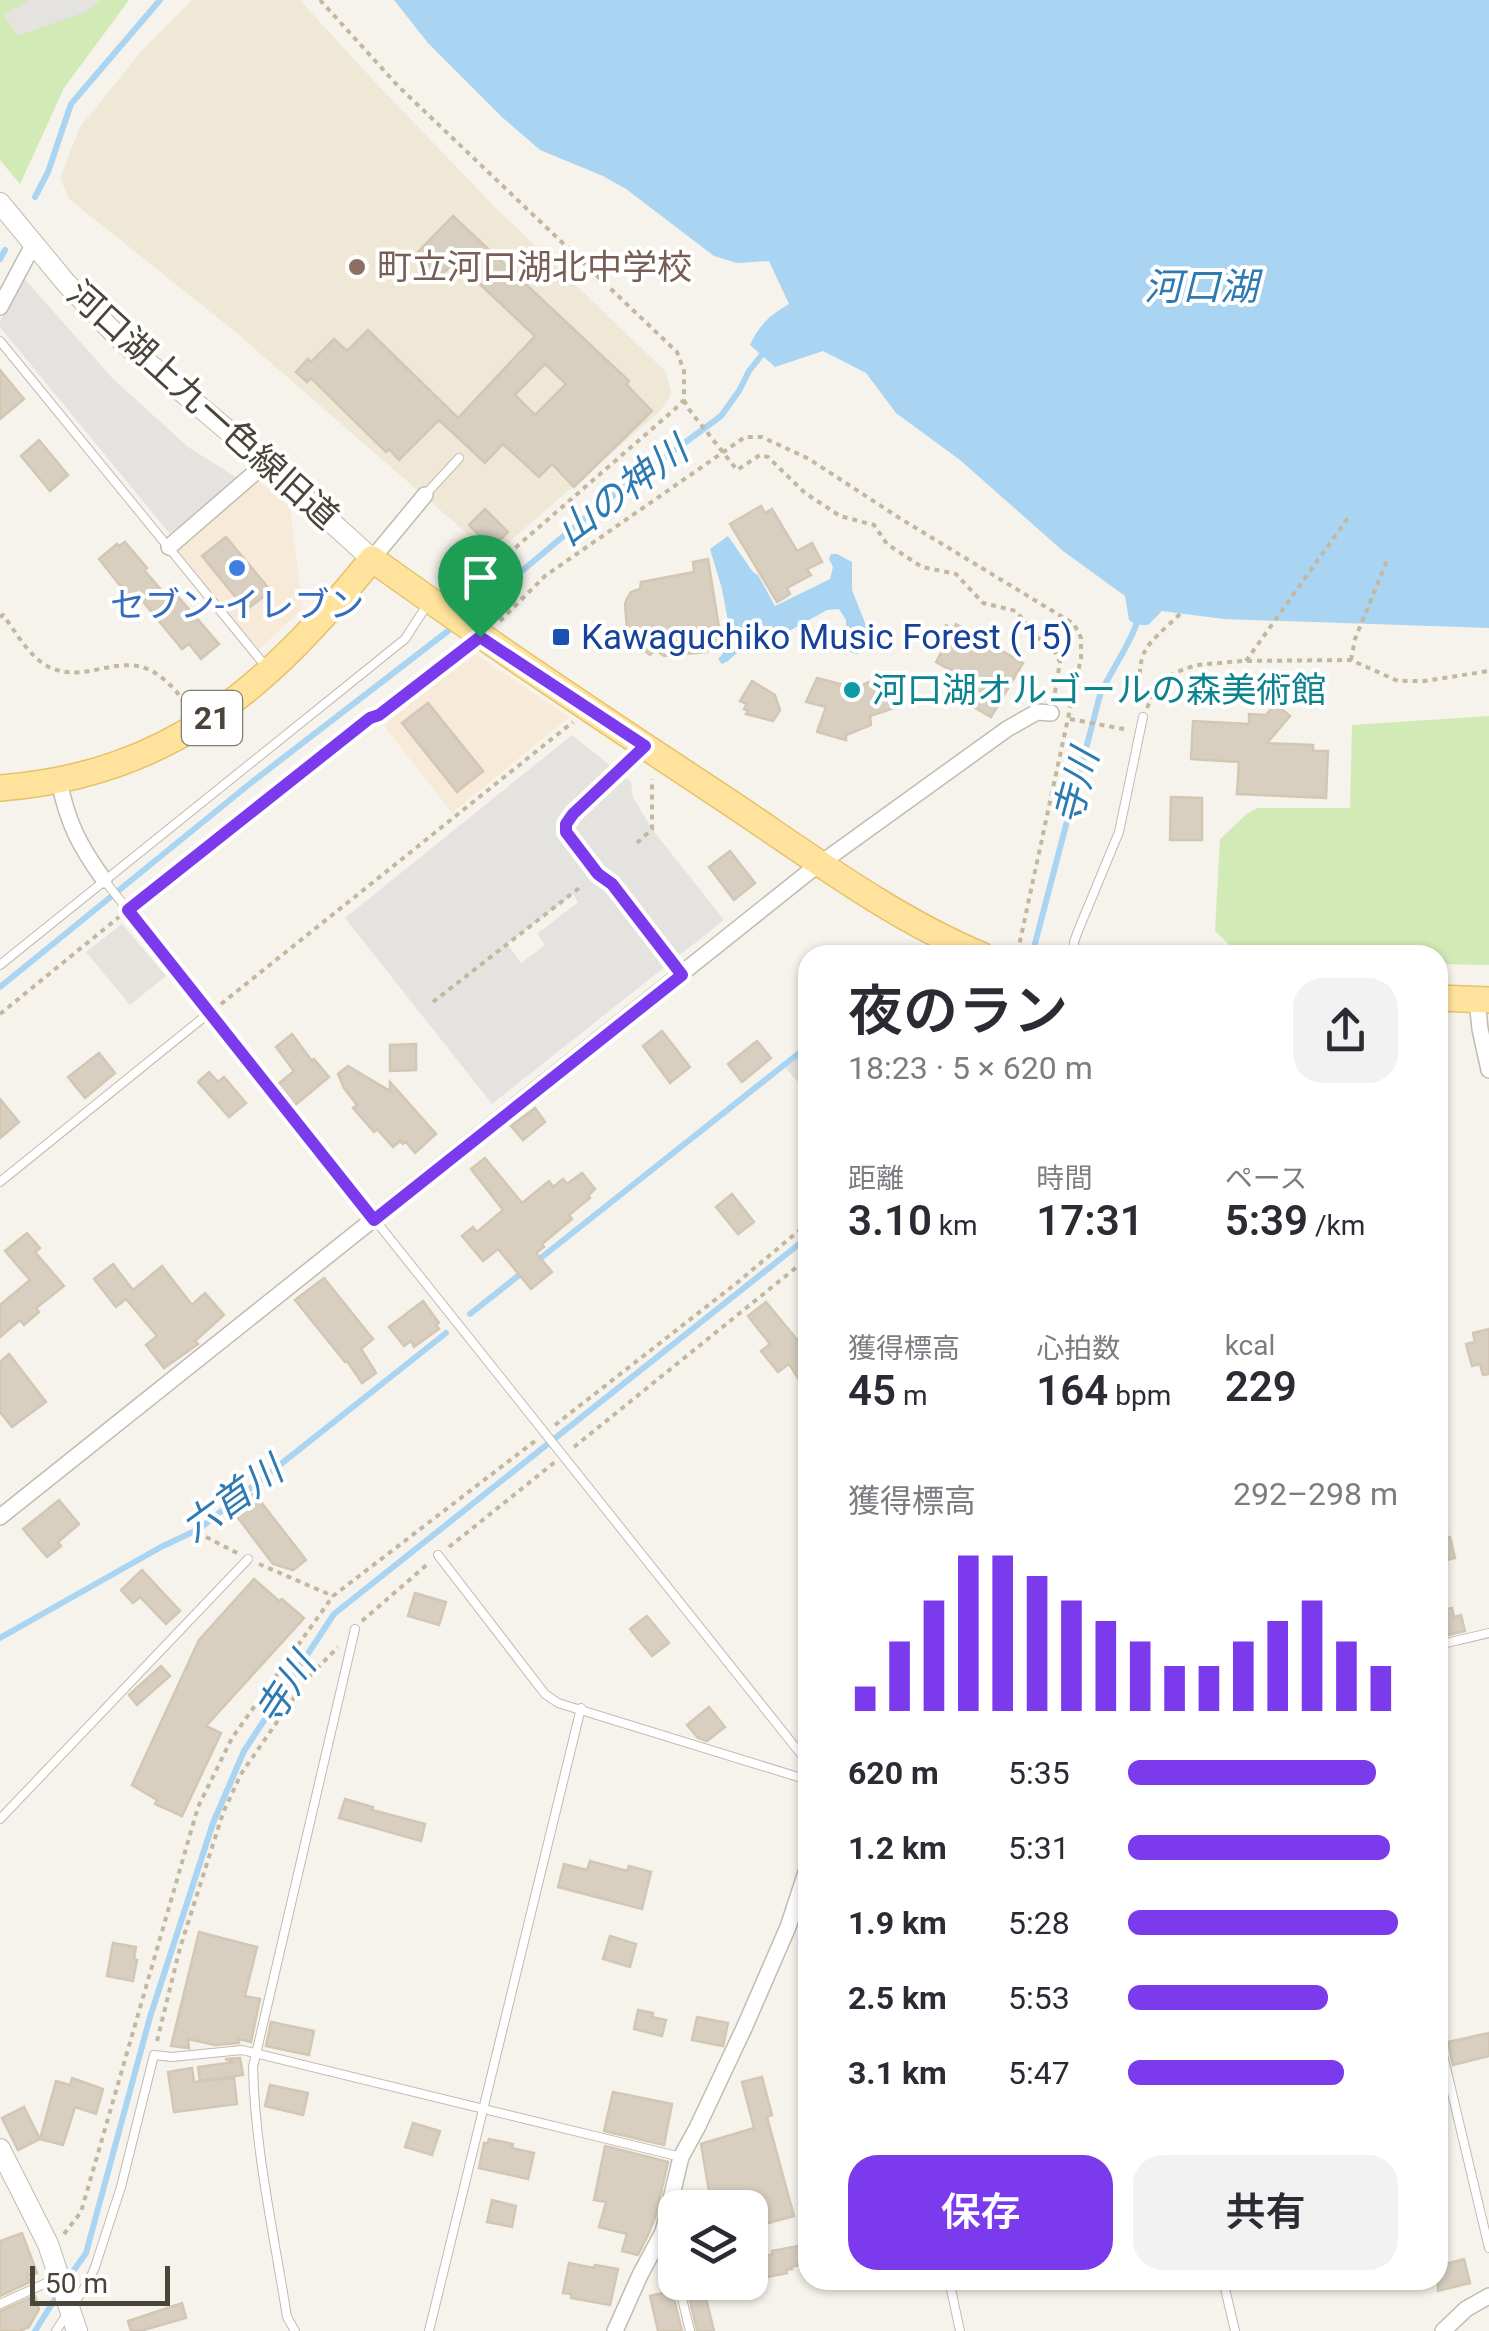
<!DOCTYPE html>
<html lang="ja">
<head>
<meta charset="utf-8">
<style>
  :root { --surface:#fff; --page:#f2f2f3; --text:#2b2b33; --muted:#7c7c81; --accent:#7c3aed }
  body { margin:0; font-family:Roboto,"Noto Sans JP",sans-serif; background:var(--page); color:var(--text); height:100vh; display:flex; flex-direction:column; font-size:38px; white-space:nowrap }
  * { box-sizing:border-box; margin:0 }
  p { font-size:32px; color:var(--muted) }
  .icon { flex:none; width:55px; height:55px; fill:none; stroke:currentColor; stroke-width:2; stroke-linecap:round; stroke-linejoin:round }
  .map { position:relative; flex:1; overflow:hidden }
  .panel { position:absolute; left:798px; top:945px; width:650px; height:1345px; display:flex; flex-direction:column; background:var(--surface); border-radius:30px; box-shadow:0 2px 8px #0004 }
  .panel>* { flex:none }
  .tools { position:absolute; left:658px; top:2190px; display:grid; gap:20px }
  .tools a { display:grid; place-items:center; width:110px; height:110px; border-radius:20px; background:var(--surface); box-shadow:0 2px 8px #0004; font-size:50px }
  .scale { position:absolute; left:30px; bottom:25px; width:140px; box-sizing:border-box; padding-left:10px; border:5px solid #4b4439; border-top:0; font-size:28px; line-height:35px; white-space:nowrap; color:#4b4439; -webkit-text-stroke:8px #fff; paint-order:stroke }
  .pin { position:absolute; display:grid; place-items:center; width:85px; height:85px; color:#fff; margin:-102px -42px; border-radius:50% 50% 50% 0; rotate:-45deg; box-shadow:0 0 10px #0007 }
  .pin .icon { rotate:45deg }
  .round { display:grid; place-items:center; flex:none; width:105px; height:105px; border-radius:30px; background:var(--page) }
  .head { display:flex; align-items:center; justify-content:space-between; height:170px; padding:0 50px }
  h1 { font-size:55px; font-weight:600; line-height:75px }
  .figures { display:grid; grid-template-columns:repeat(3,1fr); gap:15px; height:170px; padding:10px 50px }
  .figures div { display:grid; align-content:center }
  .figures b { font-size:42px; font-weight:600 }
  .figures small { font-size:28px; font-weight:400 }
  .figures p { font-size:28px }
  .chart { height:280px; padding:20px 50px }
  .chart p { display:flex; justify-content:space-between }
  .chart svg { width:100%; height:180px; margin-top:10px; stroke:var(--accent); stroke-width:6 }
  .button { display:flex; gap:20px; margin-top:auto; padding:20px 50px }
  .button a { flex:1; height:115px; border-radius:30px; background:var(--accent); color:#fff; font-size:40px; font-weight:600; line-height:115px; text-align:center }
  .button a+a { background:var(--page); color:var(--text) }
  ul { padding:0 50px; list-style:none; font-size:32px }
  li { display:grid; grid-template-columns:160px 120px 1fr; align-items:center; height:75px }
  li i { height:25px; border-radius:12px; background:var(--accent) }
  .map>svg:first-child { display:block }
  .commercial { fill:#f7ead8 }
  .industrial { fill:#e6e2dd }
  .education { fill:#efe8d6 }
  .green { fill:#d2eab5 }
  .parking { fill:#e5e3e0; fill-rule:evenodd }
  .water { fill:#a9d4f2 }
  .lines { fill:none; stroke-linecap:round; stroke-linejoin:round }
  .stream { stroke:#a9d4f2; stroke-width:6 }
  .building { fill:#d8cfc1; stroke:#d3c7b4; stroke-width:2.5; fill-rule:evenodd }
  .service-casing { stroke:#c2bbae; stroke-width:10 }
  .minor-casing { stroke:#c2bbae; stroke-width:18 }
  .tertiary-casing { stroke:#c2bbae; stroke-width:22 }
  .primary-casing { stroke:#e6c16a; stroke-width:28 }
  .path { stroke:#c4b79f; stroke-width:4; stroke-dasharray:5 5; stroke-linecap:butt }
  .service { stroke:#fff; stroke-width:8 }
  .minor { stroke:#fff; stroke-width:15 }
  .tertiary { stroke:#fff; stroke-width:20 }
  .primary { stroke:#ffe39c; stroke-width:25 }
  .route-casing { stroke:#fff; stroke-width:20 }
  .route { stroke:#7c3aed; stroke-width:12 }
  .education-dot { fill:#8d6e63; stroke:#fff; stroke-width:4 }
  .shop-dot { fill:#3f7fe0; stroke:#fff; stroke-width:4 }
  .transit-dot { fill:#1a4fb4; stroke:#fff; stroke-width:4 }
  .culture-dot { fill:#0f9aa8; stroke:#fff; stroke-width:4 }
  .labels { text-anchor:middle; stroke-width:8; stroke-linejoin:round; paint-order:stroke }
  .shield { fill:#fff; stroke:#817c74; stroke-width:2.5 }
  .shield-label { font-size:32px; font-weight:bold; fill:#4b4439 }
  .education-label { font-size:35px; fill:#785e54; stroke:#fff; text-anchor:start }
  .street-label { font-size:35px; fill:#4b4439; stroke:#fff }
  .shop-label { font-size:35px; fill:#366cbe; stroke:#fff }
  .transit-label { font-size:35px; fill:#164399; stroke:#fff; text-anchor:start }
  .culture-label { font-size:35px; fill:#0d838f; stroke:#fff; text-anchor:start }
  .water-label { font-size:38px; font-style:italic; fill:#2e7ab2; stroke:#fff }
</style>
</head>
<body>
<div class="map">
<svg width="1489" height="2331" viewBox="0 0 1489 2331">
  <rect width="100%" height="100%" fill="#f6f3ec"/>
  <g class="commercial">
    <path d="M259 481 290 506 303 609 259 649 176 549Z"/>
    <path d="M472 652 569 717 452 813 382 723Z"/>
  </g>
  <path class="industrial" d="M122 924 166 976 130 1005 86 952Z"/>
  <path class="education" d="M192 0H300L373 80 494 206 666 372 671 391 669 399 659 412 493 556 232 329 69 199 60 178 80 127 143 49Z"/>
  <g class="green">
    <path d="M0 0H129L64 88 20 184 0 160Z"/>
    <path d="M1489 716V965L1438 964V955H1240L1215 931 1220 839 1248 813 1258 808H1350L1352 725Z"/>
  </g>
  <g class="parking">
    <path d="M29 0H100L88 11 18 36 4 15Z"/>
    <path d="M24 278 112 378 188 447 237 478 170 534 0 327V321Z"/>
    <path d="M572 735 631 782 633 797 652 829 724 920 492 1104 345 918ZM573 894 578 902 537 934 545 945 521 963 507 944Z"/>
    <path d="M807 1050V1094L786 1068Z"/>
  </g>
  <g class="water">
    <path d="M394 0H1489V628L1224 619 1162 611 1148 625H1136L1129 620 1125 596 1063 551 960 460 896 413 866 373 823 351 775 367 750 345C759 325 770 315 789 304L769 261 737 263 714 256 626 189 603 176 540 150 503 118 428 43Z"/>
    <path d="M728 536 753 572 758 575 775 606 830 579 833 567 829 559 831 554H837L852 562V590L869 633 858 654 846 651V620L839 609 827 610 773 640 760 621 751 624V630L757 635 760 642 757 644 750 641 728 661 722 664 718 659 732 643 722 589 710 549Z"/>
  </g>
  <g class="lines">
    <g class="stream">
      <path d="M35 197 48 172 71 104 160 0"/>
      <path d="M0 259 5 250"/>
      <path d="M467 617 603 503 721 416 739 391 749 371 761 356"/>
      <path d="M922 955 923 954"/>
      <path d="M1032 955 1100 695C1111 670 1127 650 1136 625"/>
      <path d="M0 987 252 782 457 624"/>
      <path d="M537 1261 808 1046"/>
      <path d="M470 1314 523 1272"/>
      <path d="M0 1638 161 1547 199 1529 446 1333"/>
      <path d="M65 2283 86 2253 150 2017 213 1823 244 1751 334 1614 808 1237"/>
      <path d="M35 2331 58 2294"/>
    </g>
  </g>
  <g class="building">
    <path d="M453 216 629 381 626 384 652 411 574 487 552 464 539 477 503 444 485 463 439 420 399 460 389 449 386 452 311 378 307 382 296 372 308 359 311 362 334 339 347 351 368 330 458 418 535 336 455 261 440 277 416 254ZM545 364 566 384 535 415 515 395Z"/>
    <path d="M0 370 24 399 0 419Z"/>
    <path d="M39 440 68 475 50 491 21 456Z"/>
    <path d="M761 506 765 513 772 509 797 551 812 543 822 562 807 569 811 575 787 588 790 594 777 602 730 524Z"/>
    <path d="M485 509 508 532 492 548 469 525Z"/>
    <path d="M226 537 271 591 246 610 202 556Z"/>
    <path d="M125 542 147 568 144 570 163 592 169 586 219 644 201 659 189 644 182 649 136 593 130 598 99 559 117 544 119 546Z"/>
    <path d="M708 559 720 634 718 642 706 652 664 656 656 650 650 655 633 642 636 637 627 629 625 604 627 599 631 592 640 589 641 582 694 572 693 562Z"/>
    <path d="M956 624 1023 663 991 717 963 701 973 683 936 662 946 644 938 639 946 625 953 630Z"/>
    <path d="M817 678 855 688 869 682 871 686 891 678 900 706 870 716 871 725 846 735V740L817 732 826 707 806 702Z"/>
    <path d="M752 681 775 695 780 710 773 721 746 714 748 711 744 709 747 704 740 701Z"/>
    <path d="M428 703 483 771 457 792 402 723Z"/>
    <path d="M1275 704 1290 716 1267 743 1313 745V751H1328L1326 798 1237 794 1239 762 1191 759 1193 721 1249 724V714L1266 715Z"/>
    <path d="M1171 797 1202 798V840H1170Z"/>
    <path d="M730 851 755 883 734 900 709 867Z"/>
    <path d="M662 1031 690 1067 670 1083 643 1046Z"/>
    <path d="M292 1034 312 1061 314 1059 329 1077 294 1106 277 1085 294 1071 276 1047Z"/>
    <path d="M757 1041 771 1058 742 1082 728 1064Z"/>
    <path d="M416 1044V1070L390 1071V1045Z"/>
    <path d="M99 1053 115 1073 85 1098 68 1077Z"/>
    <path d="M348 1066 390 1091V1082L436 1134 415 1153 406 1142 403 1144 400 1141 393 1147 377 1129 374 1132 353 1108 357 1105 344 1088 338 1074Z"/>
    <path d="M209 1072 218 1082 224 1077 246 1103 229 1117 198 1082Z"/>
    <path d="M0 1099 19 1122 0 1138Z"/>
    <path d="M535 1108 545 1122 523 1140 511 1126Z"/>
    <path d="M485 1158 522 1203 549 1181 553 1187 563 1179 567 1184 582 1173 595 1189 588 1196 590 1198 569 1215 572 1219 542 1244 544 1247 536 1253 552 1272 531 1289 498 1249 483 1261 462 1236 473 1227 477 1232 503 1210 471 1169Z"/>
    <path d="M732 1194 754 1222 738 1234 716 1207Z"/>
    <path d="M27 1233 40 1248 35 1252 64 1286 36 1308 39 1312 24 1325 20 1320 0 1337V1305L30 1280 5 1251Z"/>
    <path d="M113 1264 133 1290 162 1266 192 1305 205 1293 224 1315 195 1341 198 1344 164 1368 146 1345 157 1336 126 1299 116 1307 94 1279Z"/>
    <path d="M324 1278 373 1339 361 1349 376 1373 362 1383 347 1361 345 1362 295 1300Z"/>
    <path d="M423 1301 439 1323 436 1325 439 1329 414 1347 411 1341 404 1346 389 1327Z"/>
    <path d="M766 1302 808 1353V1372L798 1378 789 1364 778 1372 761 1351 770 1344 748 1316Z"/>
    <path d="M1489 1329V1374L1483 1375 1480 1364 1472 1366 1466 1344 1475 1342 1473 1333Z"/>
    <path d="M9 1354 46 1402 12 1427 0 1412V1362Z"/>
    <path d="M254 1493 306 1560 293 1570 273 1564 232 1510Z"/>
    <path d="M59 1500 79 1524 58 1542 61 1546 47 1557 23 1529Z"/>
    <path d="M1450 1537 1455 1558 1438 1562V1539Z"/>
    <path d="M142 1570 180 1611 166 1624 140 1597 133 1603 121 1590Z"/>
    <path d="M254 1579 279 1601 282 1599 304 1618 206 1726 221 1733 182 1816 155 1804 157 1800 132 1785 199 1640Z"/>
    <path d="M415 1593 446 1602 439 1625 408 1616Z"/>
    <path d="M1452 1608 1454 1617 1461 1615 1465 1631 1439 1637 1438 1611Z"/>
    <path d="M647 1616 669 1643 652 1656 630 1629Z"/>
    <path d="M161 1666 170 1676 137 1705 129 1695Z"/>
    <path d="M709 1707 725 1727 707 1741 698 1738 687 1725Z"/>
    <path d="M345 1799 373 1807 372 1810 425 1824 421 1841 339 1818Z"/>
    <path d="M590 1861 627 1871 629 1866 651 1872 642 1909 558 1887 564 1864 587 1870Z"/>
    <path d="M199 1932 257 1947 245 1996 260 1999 251 2042 238 2039 239 2043 215 2045 188 2039 189 2048 171 2046Z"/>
    <path d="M610 1936 636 1944 630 1967 603 1959Z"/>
    <path d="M113 1943 136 1947 134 1959 137 1960 133 1981 107 1976Z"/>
    <path d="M638 2010 653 2013 652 2017 666 2020 662 2036 634 2029Z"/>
    <path d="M697 2017 728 2023 723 2046 692 2040Z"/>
    <path d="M271 2022 314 2031 309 2055 266 2046Z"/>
    <path d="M1489 2033V2056L1453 2065 1448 2042Z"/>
    <path d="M240 2058 243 2075 200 2081 198 2067 235 2062 225 2059Z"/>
    <path d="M192 2068 194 2082 234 2078 237 2104 174 2112 168 2072Z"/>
    <path d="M762 2077 772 2115 767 2117 794 2216 750 2228V2208H696L693 2195 709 2191 701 2144 754 2128 742 2082Z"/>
    <path d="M72 2078 103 2089 96 2114 75 2107 63 2145 40 2139 56 2081 70 2085Z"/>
    <path d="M270 2085 308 2093 303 2115 265 2106Z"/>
    <path d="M613 2092 672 2104 664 2145 604 2131Z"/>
    <path d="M24 2107 40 2139 18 2150 2 2118Z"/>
    <path d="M413 2123 440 2131 432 2155 405 2147Z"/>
    <path d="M489 2139 513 2144 512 2148 534 2153 528 2179 479 2168 484 2143H488Z"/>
    <path d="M605 2146 668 2162 656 2215 648 2235 638 2255 622 2251 627 2234 599 2227 606 2202 594 2200Z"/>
    <path d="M492 2200 516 2206 512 2227 487 2222Z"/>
    <path d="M22 2233 37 2273 27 2276 30 2282 0 2296V2241Z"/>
    <path d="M799 2246 803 2264 791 2267 792 2269 786 2270 787 2273 767 2277 763 2257 773 2254 772 2251Z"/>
    <path d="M1464 2259 1470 2283 1438 2291V2266Z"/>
    <path d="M569 2263 594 2268 595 2265 618 2269 610 2305 571 2298V2294L563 2293Z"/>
    <path d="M686 2282H702L714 2331H697Z"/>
    <path d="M672 2291 682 2331H658L650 2296Z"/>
    <path d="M35 2296 39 2309 29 2327 20 2331H0V2311Z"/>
    <path d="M182 2303 186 2318 140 2331H131L128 2321Z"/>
  </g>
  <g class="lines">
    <g class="service-casing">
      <g id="service">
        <path d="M0 341 267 668"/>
        <path d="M425 495 459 458"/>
        <path d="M379 715 477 640"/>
        <path d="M642 749 573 814 566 824V832L598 873 612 884 680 972"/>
        <path d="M104 880 808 1763"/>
        <path d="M1075 955 1074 942 1078 931 1119 832 1143 717"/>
        <path d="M0 965 405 639 427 605"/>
        <path d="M0 1182 209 1013"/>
        <path d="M438 1555 545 1694 558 1703 808 1780"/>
        <path d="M1438 1645 1489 1633"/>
        <path d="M0 1819 248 1559"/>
        <path d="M1438 2034 1489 2248"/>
        <path d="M663 2232 668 2240 675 2268"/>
        <path d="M949 2280 960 2331"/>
        <path d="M1223 2280 1235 2331"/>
        <path d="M678 2282 690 2331"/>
        <path d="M0 2304 55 2279"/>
        <path d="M56 2331 89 2281 95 2267 121 2187 154 2055 172 2057 242 2050 681 2157"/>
        <path d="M295 2331 287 2317C274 2234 255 2151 253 2067L355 1629"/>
        <path d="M429 2331 581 1708"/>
      </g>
    </g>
    <g class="minor-casing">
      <g id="minor">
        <path d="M0 307 33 245"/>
        <path d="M169 547 266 463"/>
        <path d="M372 559 425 495"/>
        <path d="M59 781C68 824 79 845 104 880"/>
        <path d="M1477 999 1480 1029 1489 1070"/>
        <path d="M0 1517 810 871 1007 729 1037 712 1051 713"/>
        <path d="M615 2331 640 2275 663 2232 681 2157 697 2128 745 2026 788 1927 808 1866"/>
        <path d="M1443 2331 1466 2309 1489 2296"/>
      </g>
    </g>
    <g class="tertiary-casing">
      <g id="tertiary">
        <path d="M0 203 66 283 121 340 266 463 372 559"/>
        <path d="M0 2149 48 2244 77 2331"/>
      </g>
    </g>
    <g class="primary-casing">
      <g id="primary">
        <path d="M0 788C171 775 269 686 372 559 489 643 608 722 729 802 810 856 891 917 981 955"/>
        <path d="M1438 998 1489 1000"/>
      </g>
    </g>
    <g class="path">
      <path d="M320 0 398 86 677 352 684 371V400L675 409 500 561 454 588"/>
      <path d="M684 400 687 407 737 470 760 455 768 457 805 493 840 516 874 525 887 544 922 567 956 574 983 603 1016 611 1037 637 1054 650 1060 662 1054 698"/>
      <path d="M0 617 3 615C16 632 29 657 49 667 88 686 123 647 161 677 171 685 180 694 186 706"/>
      <path d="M500 621 545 576 745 437H762L809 459 901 519 1074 624 1081 638V658L1017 955"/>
      <path d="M1351 660 1355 639 1388 558"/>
      <path d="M1246 661 1350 515"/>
      <path d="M1141 704C1137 646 1142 651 1181 613"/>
      <path d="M1147 708 1156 688 1174 673 1196 665 1242 661 1351 660 1398 681H1424L1489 671"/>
      <path d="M1070 719 1129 730"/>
      <path d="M637 843 652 829V779"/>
      <path d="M138 902 370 719"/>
      <path d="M433 1002 583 885"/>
      <path d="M221 1004 573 722"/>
      <path d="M0 1014 119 917"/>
      <path d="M555 1425 738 1282 808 1223"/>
      <path d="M574 1447 808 1258"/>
      <path d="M206 1537 237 1553"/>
      <path d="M449 1547 555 1462"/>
      <path d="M259 1564 333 1596"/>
      <path d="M362 1621 430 1562"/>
      <path d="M157 2041 180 1948 223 1813 241 1774 288 1706 308 1678 338 1647"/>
      <path d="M64 2234 81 2212 198 1807 232 1738 333 1596 535 1441"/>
    </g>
    <use href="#service" class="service"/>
    <use href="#minor" class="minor"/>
    <use href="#tertiary" class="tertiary"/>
    <use href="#primary" class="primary"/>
  </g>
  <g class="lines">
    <g class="route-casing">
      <path id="route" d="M480 637 645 746 573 814 566 824V832L598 874 612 884 682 975 374 1220 128 910 370 718 379 715Z"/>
    </g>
    <use href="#route" class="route"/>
  </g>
  <circle class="education-dot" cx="357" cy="267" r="10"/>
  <circle class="shop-dot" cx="237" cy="568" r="10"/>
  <rect class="transit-dot" x="551" y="627" width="20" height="20" rx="5"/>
  <circle class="culture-dot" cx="852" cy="690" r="10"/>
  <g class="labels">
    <rect class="shield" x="182" y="691" width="60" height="54" rx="8"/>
    <g class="shield-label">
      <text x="212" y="729">21</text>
    </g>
    <g class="education-label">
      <text x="377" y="279">町立河口湖北中学校</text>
    </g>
    <g class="street-label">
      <text transform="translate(203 405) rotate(42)" y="12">河口湖上九一色線旧道</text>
    </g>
    <g class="shop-label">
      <text x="237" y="617">セブン-イレブン</text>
    </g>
    <g class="transit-label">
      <text x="581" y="649">Kawaguchiko Music Forest (15)</text>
    </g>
    <g class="culture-label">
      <text x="872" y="702">河口湖オルゴールの森美術館</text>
    </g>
    <g class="water-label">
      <text x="1201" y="300">河口湖</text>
      <text transform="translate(622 491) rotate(-37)" y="13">山の神川</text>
      <text transform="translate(1076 787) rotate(-75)" y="13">寺川</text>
      <text transform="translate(232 1499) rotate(-36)" y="13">六首川</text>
      <text transform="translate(285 1689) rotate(-57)" y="13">寺川</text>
    </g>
  </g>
</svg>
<div class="tools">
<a><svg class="icon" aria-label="layers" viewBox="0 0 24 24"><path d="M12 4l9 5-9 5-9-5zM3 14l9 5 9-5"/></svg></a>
</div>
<div class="scale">50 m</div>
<div class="pin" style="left:480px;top:637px;background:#1e9e55"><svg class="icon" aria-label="arrive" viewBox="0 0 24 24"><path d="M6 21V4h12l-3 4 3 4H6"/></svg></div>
<section class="panel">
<div class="head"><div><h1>夜のラン</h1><p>18:23 · 5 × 620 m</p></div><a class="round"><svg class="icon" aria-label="share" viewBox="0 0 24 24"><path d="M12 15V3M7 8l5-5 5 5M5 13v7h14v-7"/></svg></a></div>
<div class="figures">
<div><p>距離</p><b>3.10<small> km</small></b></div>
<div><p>時間</p><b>17:31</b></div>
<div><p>ペース</p><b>5:39<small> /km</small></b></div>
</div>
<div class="figures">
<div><p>獲得標高</p><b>45<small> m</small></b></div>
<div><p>心拍数</p><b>164<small> bpm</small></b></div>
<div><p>kcal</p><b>229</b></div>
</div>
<div class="chart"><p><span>獲得標高</span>292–298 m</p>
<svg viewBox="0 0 160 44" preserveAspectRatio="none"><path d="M5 44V38M15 44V27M25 44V17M35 44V6M45 44V6M55 44V11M65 44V17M75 44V22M85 44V27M95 44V33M105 44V33M115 44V27M125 44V22M135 44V17M145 44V27M155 44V33"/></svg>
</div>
<ul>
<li><b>620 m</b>5:35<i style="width:92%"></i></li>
<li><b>1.2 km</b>5:31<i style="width:97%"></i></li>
<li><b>1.9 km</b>5:28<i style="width:100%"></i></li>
<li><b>2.5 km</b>5:53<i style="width:74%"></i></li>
<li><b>3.1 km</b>5:47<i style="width:80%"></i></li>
</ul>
<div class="button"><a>保存</a><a>共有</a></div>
</section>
</div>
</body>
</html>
